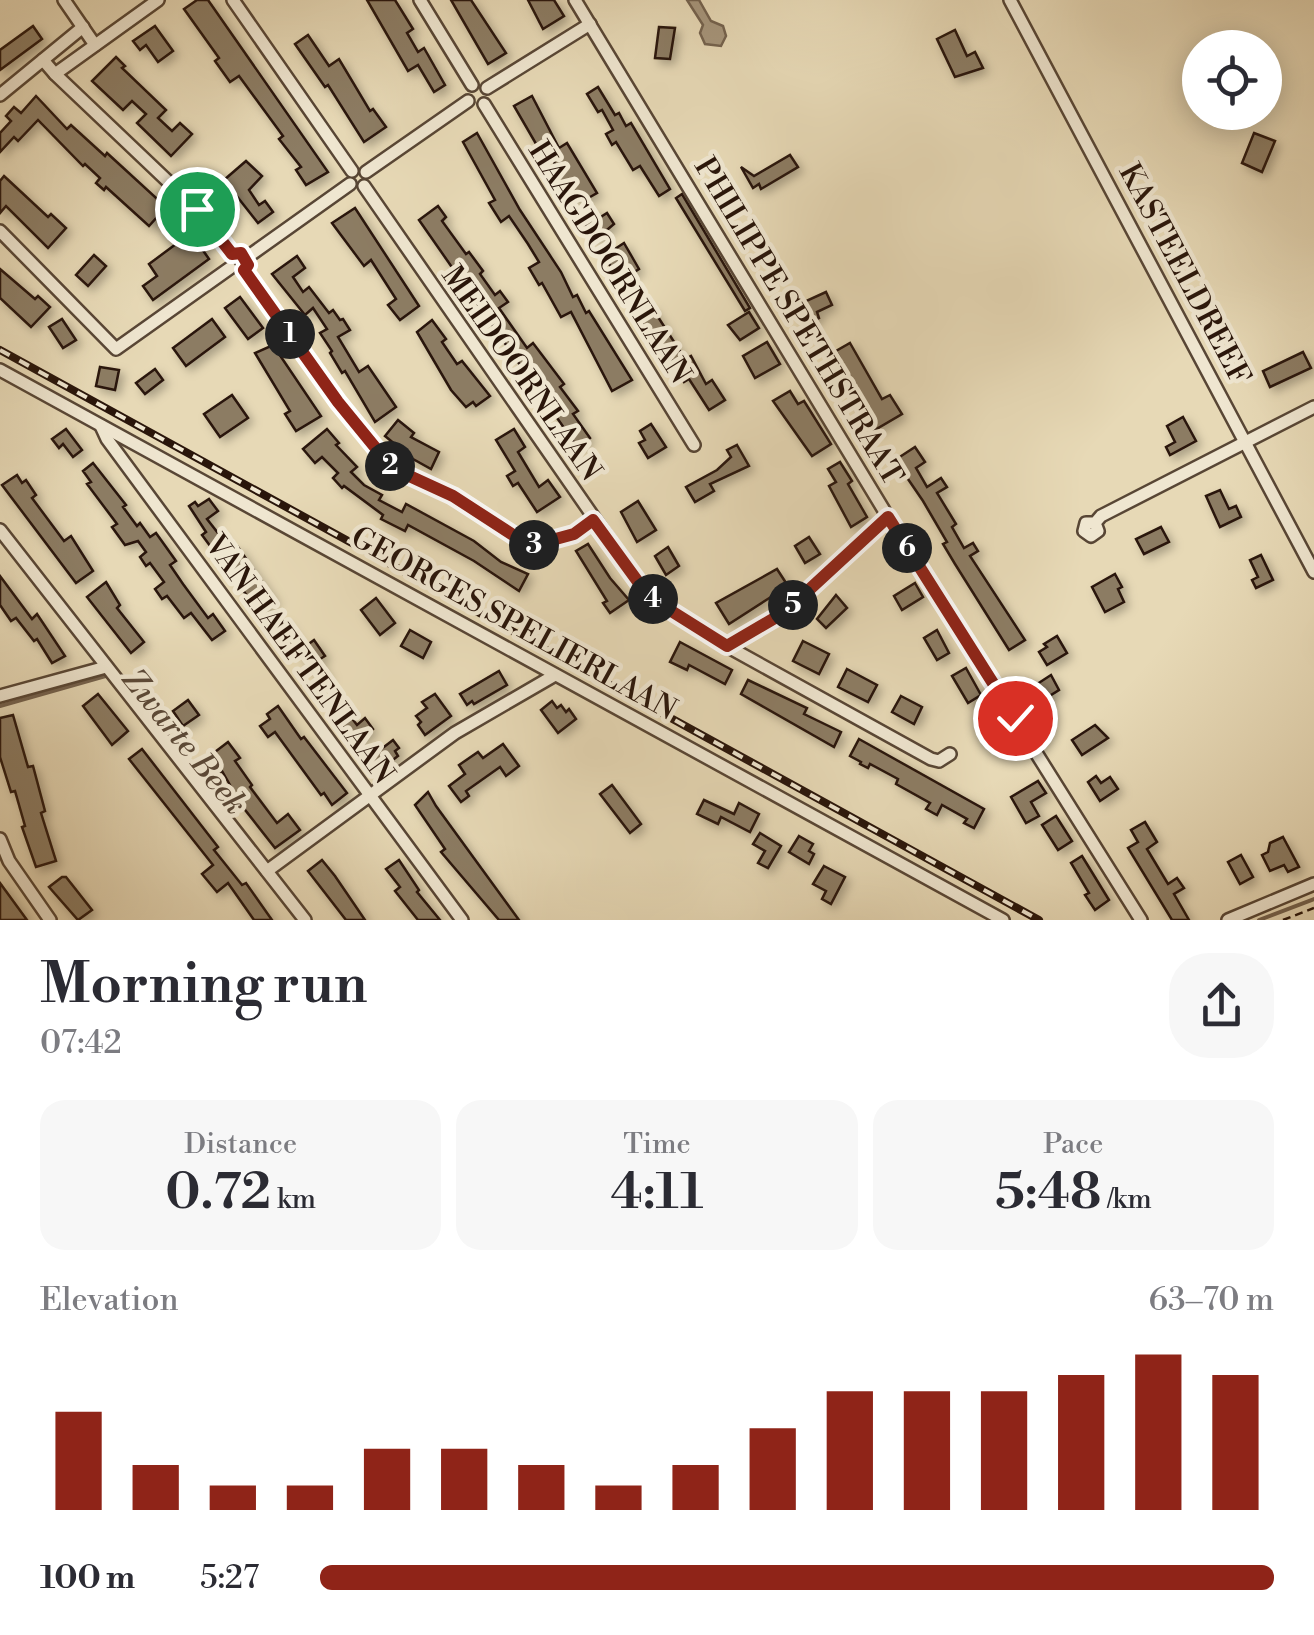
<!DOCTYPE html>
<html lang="en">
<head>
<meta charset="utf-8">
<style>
  :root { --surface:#fff; --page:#f7f7f7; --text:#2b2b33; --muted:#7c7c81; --accent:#8f2418 }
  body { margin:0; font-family:"Libre Bodoni",serif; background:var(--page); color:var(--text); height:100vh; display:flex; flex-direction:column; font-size:38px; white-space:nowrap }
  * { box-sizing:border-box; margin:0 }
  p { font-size:32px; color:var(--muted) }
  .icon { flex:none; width:55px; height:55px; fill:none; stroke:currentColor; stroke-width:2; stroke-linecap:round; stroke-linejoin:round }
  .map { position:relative; height:920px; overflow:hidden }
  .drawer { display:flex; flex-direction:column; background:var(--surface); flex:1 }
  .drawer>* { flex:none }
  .fabs { position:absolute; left:1182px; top:30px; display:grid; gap:20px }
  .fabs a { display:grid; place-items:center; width:100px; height:100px; border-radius:50%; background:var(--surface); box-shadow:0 5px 25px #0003; font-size:50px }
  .pin { position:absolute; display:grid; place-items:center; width:85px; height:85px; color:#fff; margin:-42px; border:5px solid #fff; border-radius:50%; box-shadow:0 2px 10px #0007 }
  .km { position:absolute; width:50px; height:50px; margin:-25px; border-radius:50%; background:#222; color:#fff; font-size:28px; line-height:50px; text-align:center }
  .round { display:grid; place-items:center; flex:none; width:105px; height:105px; border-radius:40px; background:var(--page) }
  .head { display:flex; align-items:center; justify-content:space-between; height:170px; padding:0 40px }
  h1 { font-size:55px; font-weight:600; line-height:75px }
  .figures { display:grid; grid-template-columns:repeat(3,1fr); gap:15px; height:170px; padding:10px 40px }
  .figures div { display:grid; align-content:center; border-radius:25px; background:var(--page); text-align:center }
  .figures b { font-size:50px; font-weight:600 }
  .figures small { font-size:28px; font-weight:400 }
  .figures p { font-size:28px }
  .chart { height:280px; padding:20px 40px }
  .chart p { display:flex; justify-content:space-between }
  .chart svg { width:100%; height:180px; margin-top:10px; stroke:var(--accent); stroke-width:6 }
  ul { padding:0 40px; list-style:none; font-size:32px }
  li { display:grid; grid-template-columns:160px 120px 1fr; align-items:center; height:75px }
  li i { height:25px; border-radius:12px; background:var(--accent) }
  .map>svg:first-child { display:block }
  .water { fill:#a6967c; stroke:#74624e; stroke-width:2.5 }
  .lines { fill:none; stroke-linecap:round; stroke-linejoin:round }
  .stream { stroke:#74624e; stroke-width:4 }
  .building { fill:#8c7b63; stroke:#29150a; stroke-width:2.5; filter:url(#shadow) }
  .minor-casing { stroke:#584635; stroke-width:16 }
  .path { stroke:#29150a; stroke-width:2.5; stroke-dasharray:8 5; stroke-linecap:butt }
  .minor { stroke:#efe6d0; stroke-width:11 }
  .rail-casing { stroke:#29150a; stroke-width:8 }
  .rail { stroke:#efe6d0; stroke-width:4; stroke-dasharray:11; stroke-linecap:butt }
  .route-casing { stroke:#fff; stroke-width:20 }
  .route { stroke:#8f2418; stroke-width:12 }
  .labels { text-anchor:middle; stroke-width:9; stroke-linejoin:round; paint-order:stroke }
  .street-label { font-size:30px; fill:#29150a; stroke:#efe6d0 }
  .water-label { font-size:32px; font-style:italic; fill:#5b4938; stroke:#efe6d0 }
</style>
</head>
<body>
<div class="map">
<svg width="1314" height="920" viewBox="0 0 1314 920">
  <defs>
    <filter id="shadow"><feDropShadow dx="4.5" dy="4.5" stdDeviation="5" flood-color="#0004"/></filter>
  </defs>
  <rect width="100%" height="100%" fill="#e7d9b6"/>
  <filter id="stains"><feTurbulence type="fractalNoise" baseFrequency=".002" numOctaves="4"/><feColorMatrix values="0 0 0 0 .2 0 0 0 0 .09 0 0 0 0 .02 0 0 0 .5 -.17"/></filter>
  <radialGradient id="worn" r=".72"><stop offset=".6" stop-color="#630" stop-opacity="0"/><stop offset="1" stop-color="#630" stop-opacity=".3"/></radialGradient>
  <path class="water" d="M687 0H699L711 21 723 26 726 36 721 46 705 44 700 33 703 25Z"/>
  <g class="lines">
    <g class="stream">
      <path d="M0 706 109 675"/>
      <path d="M1259 920 1314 899"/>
    </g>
  </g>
  <g class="building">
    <path d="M197 0H208L328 172 306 185 296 170 301 167 279 139 283 136 239 76 230 82 215 61 219 58 184 9Z"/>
    <path d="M367 0H395L413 29 407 33 418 52 424 48 445 85 434 92 418 65 408 71Z"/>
    <path d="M451 0H471L506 53 488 64Z"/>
    <path d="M528 0H554L564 16 543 29Z"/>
    <path d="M33 26 42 39 0 70V50Z"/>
    <path d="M155 26 173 51 158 62 146 45 140 50 133 41Z"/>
    <path d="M659 27 675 28 670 59 655 58Z"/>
    <path d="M955 30 967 56 975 52 983 68 955 77 937 39Z"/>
    <path d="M308 35 329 66 339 59 370 111 373 109 386 127 364 142 328 85 325 87 295 44Z"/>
    <path d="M116 57 125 66 122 68 166 110 158 118 172 131 180 123 192 134 171 156 137 123 146 114 132 101 123 110 92 81Z"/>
    <path d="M598 87 615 115 619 113 626 126 631 123 670 189 659 196 640 166 633 170 616 142 612 145 606 134 613 130 602 110 598 112 587 94Z"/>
    <path d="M36 96 67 129 71 125 105 156 107 153 166 207 149 226 106 187 104 190 96 183 100 178 85 164 83 166 38 120 18 141 14 137 0 152V133L11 121 6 116 14 107 21 113Z"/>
    <path d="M532 96 559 148 567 143 597 193 583 201 579 196 571 200 549 168 555 164 544 146 539 149 514 106Z"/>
    <path d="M477 133 520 210 561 272 573 297 577 295 586 313 589 311 632 380 612 391 571 312 561 317 542 283 539 285 529 268 539 262 528 244 509 216 501 222 489 203 495 200 463 142Z"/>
    <path d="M1254 133 1275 141 1262 172 1242 163Z"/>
    <path d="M790 155 798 167 761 189 759 184 753 188 741 167 754 176Z"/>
    <path d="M246 161 262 176 249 190 259 205 265 201 273 212 258 223 224 180Z"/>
    <path d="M4 176 48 217 51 214 66 228 48 248 6 206 0 213V181Z"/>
    <path d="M682 194 750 308 745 311 676 198Z"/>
    <path d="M438 206 446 217 442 221 466 254 469 252 483 271 480 274 495 295 500 291 508 302 499 308 527 348 533 343 564 384 560 387 578 411 573 414 590 438 578 448 419 220Z"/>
    <path d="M355 208 419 306 400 320 388 305 396 299 371 260 364 266 332 223Z"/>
    <path d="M593 208 599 218 607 213 614 224 595 240 580 216Z"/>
    <path d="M188 229 209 259 153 300 143 286 157 276 149 264 176 244 173 240Z"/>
    <path d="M624 243 639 269 620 281 604 256Z"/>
    <path d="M94 255 106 266 88 286 76 275Z"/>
    <path d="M297 256 305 268 293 277 303 292 309 287 329 313 333 310 340 320 343 319 350 330 338 337 359 372 368 366 396 407 375 422 345 371 342 373 330 353 332 351 320 333 327 329 313 308 305 315 272 274Z"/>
    <path d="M0 269 35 299 38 296 50 307 31 327 0 298Z"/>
    <path d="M826 292 832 305 817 312 819 318 804 325 795 306Z"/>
    <path d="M240 297 263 328 248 339 225 308Z"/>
    <path d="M651 306 685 359 691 356 706 384 712 380 725 400 709 410 689 379 684 382 670 356 664 360 637 315Z"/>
    <path d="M749 312 759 328 740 340 728 325Z"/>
    <path d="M62 319 76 340 63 348 49 327Z"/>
    <path d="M212 319 225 337 186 366 173 348Z"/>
    <path d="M432 320 446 339 442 342 457 364 462 361 490 396 476 406 473 402 466 407 451 390 417 332Z"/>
    <path d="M767 342 780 364 755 378 743 356Z"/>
    <path d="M850 343 882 399 890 395 902 414 873 431 850 396 854 393 842 373 837 376 830 364 840 358 836 351Z"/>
    <path d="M273 345 321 416 296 431 285 414 290 411 255 353Z"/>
    <path d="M1303 352 1311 368 1270 387 1263 371Z"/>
    <path d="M100 367 119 370 115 390 96 386Z"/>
    <path d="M155 369 163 380 145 394 136 383Z"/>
    <path d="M790 391 798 404 804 401 831 444 812 456 773 401Z"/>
    <path d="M232 395 248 418 220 437 204 414Z"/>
    <path d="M1183 417 1196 441 1170 455 1166 447 1175 442 1167 426Z"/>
    <path d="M398 420 414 433 411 437 439 452 431 469 413 459 385 436Z"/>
    <path d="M651 424 666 447 648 458 639 443 645 440 640 431Z"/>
    <path d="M66 429 82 450 73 457 63 444 59 448 52 439Z"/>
    <path d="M327 429 339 443 336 445 357 467 351 472 364 485 382 495 379 500 402 512 406 504 474 541 501 562 528 574 519 591 474 561 408 525 405 531 381 519 383 515 344 486 342 488 333 478 338 473 322 457 315 463 303 449Z"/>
    <path d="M514 429 525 447 518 452 539 487 548 480 560 497 537 512 518 483 513 486 507 476 515 471 496 440Z"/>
    <path d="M737 445 749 466 710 484 714 491 695 502 686 487 717 470 731 457 727 450Z"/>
    <path d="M915 447 925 462 916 468 927 487 941 478 947 487 937 493 956 524 952 527 964 548 973 543 978 551 970 556 1025 640 1009 650 955 564 943 544 947 542 923 501 895 460Z"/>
    <path d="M840 462 852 481 848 484 867 517 851 527 829 486 836 482 828 469Z"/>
    <path d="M93 463 126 505 123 507 137 526 140 523 150 537 156 533 176 561 170 565 183 584 208 618 213 614 225 631 212 640 191 613 184 618 167 596 162 599 155 589 164 582 150 563 146 566 140 557 146 552 138 541 125 545 112 527 117 524 87 484 91 482 83 471Z"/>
    <path d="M17 475 22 483 26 480 36 495 32 498 64 541 71 536 93 571 76 583 2 485Z"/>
    <path d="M1220 490 1229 509 1236 506 1241 517 1220 527 1206 496Z"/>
    <path d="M209 499 218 511 207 519 232 551 238 547 275 601 259 612 202 535 206 532 189 506 195 502 198 506Z"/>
    <path d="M638 501 656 530 637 542 621 512Z"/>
    <path d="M1161 527 1169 542 1144 554 1136 539Z"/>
    <path d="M809 537 820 554 805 563 795 546Z"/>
    <path d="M588 544 610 578 629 600 610 613 603 603 607 601 576 551Z"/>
    <path d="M668 547 679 566 666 575 655 556Z"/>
    <path d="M1261 555 1273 580 1256 588 1252 580 1258 577 1250 560Z"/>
    <path d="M777 569 788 586 729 624 716 603Z"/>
    <path d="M1115 574 1122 587 1118 589 1124 602 1105 612 1092 587Z"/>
    <path d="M0 576 32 619 37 614 65 656 52 663 37 639 34 641 16 618 11 621 0 605Z"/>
    <path d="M106 582 120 605 117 608 144 642 131 653 87 597Z"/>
    <path d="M915 583 923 597 902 610 894 596Z"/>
    <path d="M836 595 847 608 826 628 817 619Z"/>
    <path d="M376 598 395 623 380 635 361 610Z"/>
    <path d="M284 621 299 641 287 650 272 630Z"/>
    <path d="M410 630 431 642 423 658 401 646Z"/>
    <path d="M937 630 949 653 937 660 924 638Z"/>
    <path d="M1057 636 1067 653 1047 665 1039 652 1047 647 1044 644Z"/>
    <path d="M314 640 325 656 317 661 328 676 320 682 299 651Z"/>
    <path d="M803 641 829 654 819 674 793 661Z"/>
    <path d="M680 642 732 670 725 684 689 665 687 670 670 662Z"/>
    <path d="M966 668 981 695 968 703 952 676Z"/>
    <path d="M847 669 877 685 868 702 838 687Z"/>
    <path d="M499 671 507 685 474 704 472 701 467 705 460 694Z"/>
    <path d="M1051 675 1059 690 1043 700 1034 686Z"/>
    <path d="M748 680 807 708 804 714 841 732 834 747 741 694Z"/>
    <path d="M98 694 128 731 112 745 83 706Z"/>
    <path d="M435 694 451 716 425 735 418 725 421 722 416 716 427 708 422 702Z"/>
    <path d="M901 696 922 707 914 724 892 712Z"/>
    <path d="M188 700 199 715 183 726 173 711Z"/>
    <path d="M552 701 557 708 561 705 566 712 569 709 576 719 558 733 541 710Z"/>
    <path d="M278 706 301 739 304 737 347 793 332 805 324 793 321 795 275 732 268 737 260 726 270 719 267 714Z"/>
    <path d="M347 712 357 725 365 718 373 729 356 745 337 719Z"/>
    <path d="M13 715 28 767 33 766 45 811 41 813 56 861 36 867 22 827 25 826 15 791 11 792 0 757V718Z"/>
    <path d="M1095 725 1108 738 1082 755 1072 740Z"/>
    <path d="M859 739 984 809 974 828 964 823 967 819 942 805 937 815 926 809 930 803 896 784 898 779 870 764 868 768 860 764 861 762 850 756Z"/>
    <path d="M393 740 399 748 395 751 398 756 377 772 367 760Z"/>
    <path d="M228 742 240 758 235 761 252 785 250 787 277 823 288 814 300 830 275 848 242 806 222 771 218 774 207 758Z"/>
    <path d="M503 744 519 766 506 776 500 767 466 791 469 796 461 802 449 786 465 774 459 765 478 752 483 758Z"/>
    <path d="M142 749 218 847 214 850 242 885 246 883 272 920H254L228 883 217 892 202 874 213 865 129 759Z"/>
    <path d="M1096 776 1101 783 1110 777 1118 789 1100 801 1088 782Z"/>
    <path d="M1038 781 1046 793 1031 802 1039 816 1026 823 1011 797Z"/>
    <path d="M612 785 641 824 630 833 600 794Z"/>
    <path d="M428 792 436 806 519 920H499L441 852 445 849 415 805Z"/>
    <path d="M704 800 734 814 739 803 759 814 750 832 721 817 718 824 697 814Z"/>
    <path d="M1056 816 1072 841 1058 850 1042 825Z"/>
    <path d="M1145 822 1157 842 1147 849 1168 884 1177 878 1184 888 1174 894 1189 920H1172L1128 848 1138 842 1131 830Z"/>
    <path d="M760 833 781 846 768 868 758 863 765 851 753 844Z"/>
    <path d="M799 836 813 844 809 851 814 854 809 864 789 852Z"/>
    <path d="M1283 837 1299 867 1288 872 1284 865 1270 871 1262 855 1268 852 1270 843Z"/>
    <path d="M1241 855 1253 877 1240 884 1228 862Z"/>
    <path d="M1082 856 1109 900 1095 910 1085 895 1089 893 1071 863Z"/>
    <path d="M322 860 335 876 365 920H346L308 871Z"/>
    <path d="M399 860 419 890 417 892 440 920H418L395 891 400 887 386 869Z"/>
    <path d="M824 866 845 877 831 904 822 899 826 891 813 884Z"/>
    <path d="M62 877H66L92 910 78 920 49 887Z"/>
    <path d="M0 883 27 920H0Z"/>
  </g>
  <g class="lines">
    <g class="minor-casing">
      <g id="minor">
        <path d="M64 0 95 45"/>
        <path d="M233 0 352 171"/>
        <path d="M420 0 472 85"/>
        <path d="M575 0 888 517 1141 920"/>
        <path d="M1010 0 1314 572"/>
        <path d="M43 60 55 74 158 0"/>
        <path d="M55 74 197 209 233 254"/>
        <path d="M487 88 590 24"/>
        <path d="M0 95 83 27"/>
        <path d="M484 104 694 445"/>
        <path d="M366 172 468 101"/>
        <path d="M364 186 649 597 705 634 931 759 939 761 950 754"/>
        <path d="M0 231 116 349 230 268"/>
        <path d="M246 258 350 184"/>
        <path d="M244 270 338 402 391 469 453 496 531 546 574 534 593 519"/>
        <path d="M0 370 1003 920"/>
        <path d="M101 426 107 439 462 920"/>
        <path d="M1095 523 1098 531 1091 536 1084 531 1086 523H1095L1101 516 1314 407"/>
        <path d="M0 530 305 920"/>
        <path d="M727 646 785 612 888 517"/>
        <path d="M0 696 106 667"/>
        <path d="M0 839 9 861 50 920"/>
        <path d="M267 871 455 733 555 675"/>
        <path d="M1228 920 1314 884"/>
      </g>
    </g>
    <path class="path" d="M1283 920 1314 908"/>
    <use href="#minor" class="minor"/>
    <g class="rail-casing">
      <path id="rail" d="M0 350 1039 920"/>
    </g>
    <use href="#rail" class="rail"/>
  </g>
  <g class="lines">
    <g class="route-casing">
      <path id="route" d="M197 209 232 254 241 253 248 265 244 270 338 402 392 468 453 496 530 546 574 534 593 520 649 597 727 646 785 612 888 517 1015 718"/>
    </g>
    <use href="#route" class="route"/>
  </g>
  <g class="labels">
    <g class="street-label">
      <text transform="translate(610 262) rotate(58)" y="10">HAAGDOORNLAAN</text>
      <text transform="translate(1185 274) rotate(62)" y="10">KASTEELDREEF</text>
      <text transform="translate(799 321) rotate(59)" y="10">PHILIPPE SPETHSTRAAT</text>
      <text transform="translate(522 373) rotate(55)" y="10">MEIDOORNLAAN</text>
      <text transform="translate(514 623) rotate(29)" y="10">GEORGES SPELIERLAAN</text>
      <text transform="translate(300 659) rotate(54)" y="10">VAN HAEFTENLAAN</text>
    </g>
    <g class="water-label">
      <text transform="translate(185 741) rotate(51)" y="11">Zwarte Beek</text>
    </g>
  </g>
  <rect width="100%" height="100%" filter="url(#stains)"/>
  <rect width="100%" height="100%" fill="url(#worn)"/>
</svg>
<div class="fabs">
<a><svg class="icon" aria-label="locate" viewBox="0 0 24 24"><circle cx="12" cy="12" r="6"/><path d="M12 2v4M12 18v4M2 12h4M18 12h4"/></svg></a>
</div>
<div class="pin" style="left:197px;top:209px;background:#1e9e55"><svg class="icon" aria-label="arrive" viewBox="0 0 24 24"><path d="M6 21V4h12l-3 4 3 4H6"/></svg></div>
<div class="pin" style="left:1015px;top:718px;background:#d93025"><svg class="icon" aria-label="check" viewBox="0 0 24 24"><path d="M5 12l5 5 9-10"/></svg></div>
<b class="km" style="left:290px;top:334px">1</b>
<b class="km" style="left:390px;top:466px">2</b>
<b class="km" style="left:534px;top:545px">3</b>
<b class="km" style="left:653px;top:599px">4</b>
<b class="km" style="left:793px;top:605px">5</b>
<b class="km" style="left:907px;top:548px">6</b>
</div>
<section class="drawer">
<div class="head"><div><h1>Morning run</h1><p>07:42</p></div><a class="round"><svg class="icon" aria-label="share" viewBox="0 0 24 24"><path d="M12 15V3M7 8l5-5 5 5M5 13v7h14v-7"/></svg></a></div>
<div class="figures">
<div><p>Distance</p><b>0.72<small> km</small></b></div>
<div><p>Time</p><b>4:11</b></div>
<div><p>Pace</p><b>5:48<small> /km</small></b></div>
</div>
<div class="chart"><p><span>Elevation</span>63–70 m</p>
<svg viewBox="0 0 160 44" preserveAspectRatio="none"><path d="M5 44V20M15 44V33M25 44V38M35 44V38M45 44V29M55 44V29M65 44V33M75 44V38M85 44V33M95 44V24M105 44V15M115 44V15M125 44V15M135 44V11M145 44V6M155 44V11"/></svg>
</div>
<ul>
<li><b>100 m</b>5:27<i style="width:100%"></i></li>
</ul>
</section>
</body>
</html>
